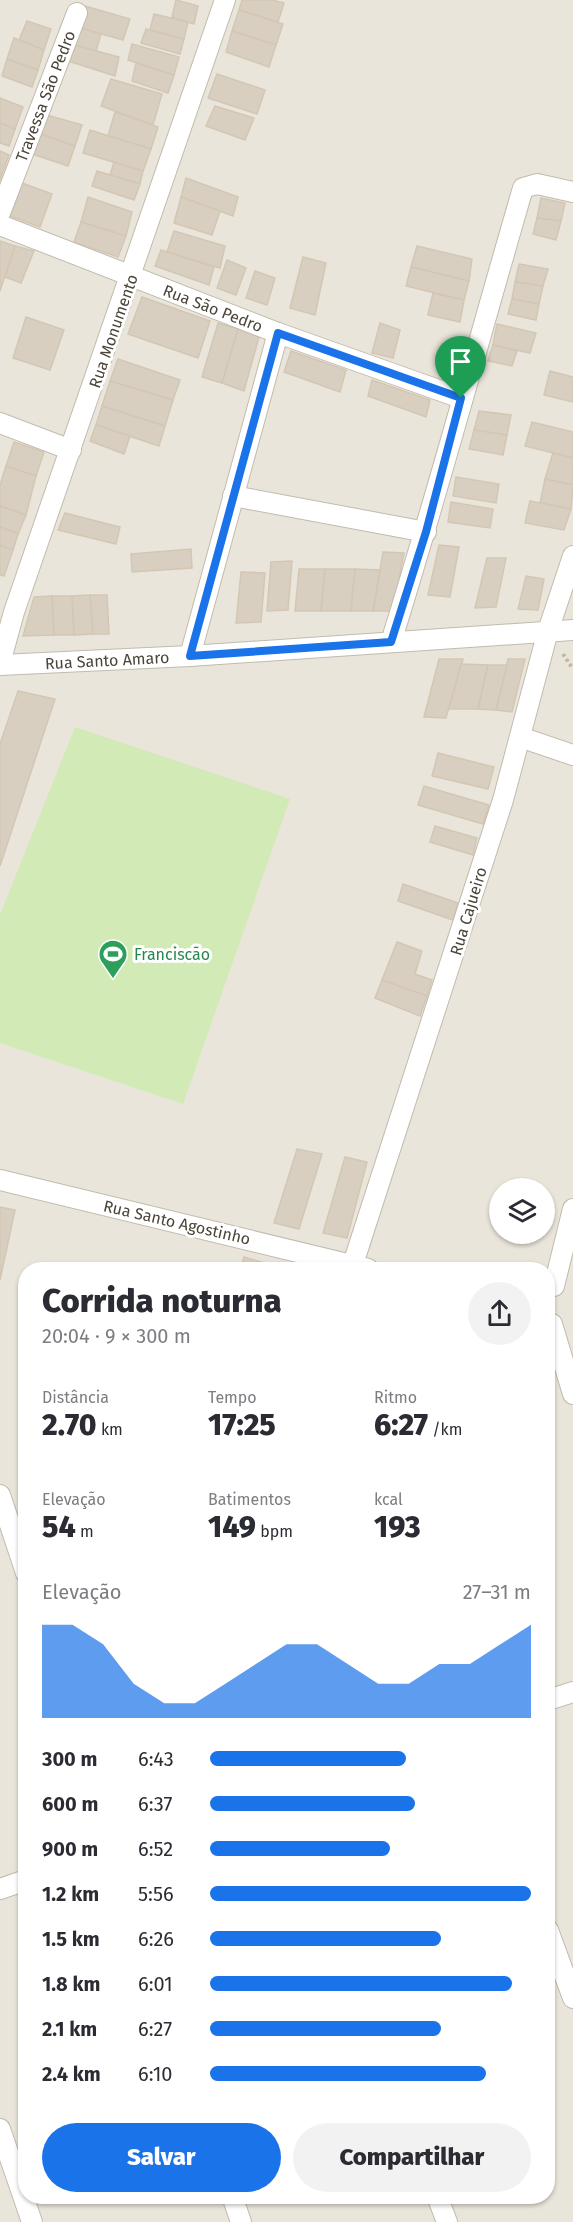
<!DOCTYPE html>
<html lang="pt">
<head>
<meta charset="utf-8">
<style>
  :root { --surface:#fff; --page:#f2f2f3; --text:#2b2b33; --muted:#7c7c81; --accent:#1a73e8 }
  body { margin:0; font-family:"Fira Sans",sans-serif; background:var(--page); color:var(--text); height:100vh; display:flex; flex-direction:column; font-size:22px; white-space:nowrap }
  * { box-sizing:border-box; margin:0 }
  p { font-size:20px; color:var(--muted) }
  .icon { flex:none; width:33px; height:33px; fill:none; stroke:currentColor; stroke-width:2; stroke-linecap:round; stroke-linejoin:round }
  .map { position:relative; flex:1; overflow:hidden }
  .panel { position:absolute; left:18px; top:1262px; width:537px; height:942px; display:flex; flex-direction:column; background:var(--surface); border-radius:24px; box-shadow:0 2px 4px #0004 }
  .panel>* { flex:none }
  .buttons { position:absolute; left:489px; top:1178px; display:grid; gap:12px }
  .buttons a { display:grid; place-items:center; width:66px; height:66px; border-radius:50%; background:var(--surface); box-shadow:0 2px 4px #0004; font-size:30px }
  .pin { position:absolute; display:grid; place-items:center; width:51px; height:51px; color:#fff; margin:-62px -26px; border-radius:50% 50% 50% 0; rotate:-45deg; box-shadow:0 0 6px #0007 }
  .pin .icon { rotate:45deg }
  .round { display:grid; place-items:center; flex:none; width:63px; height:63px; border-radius:32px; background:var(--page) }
  .head { display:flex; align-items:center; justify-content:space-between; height:102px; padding:0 24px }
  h1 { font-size:33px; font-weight:800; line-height:45px }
  .figures { display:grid; grid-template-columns:repeat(3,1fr); gap:9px; height:102px; padding:6px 24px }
  .figures div { display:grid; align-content:center }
  .figures b { font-size:30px; font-weight:800 }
  .figures small { font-size:16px; font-weight:400 }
  .figures p { font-size:16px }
  .chart { height:168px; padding:12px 24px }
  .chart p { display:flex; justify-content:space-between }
  .chart svg { width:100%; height:108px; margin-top:6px; fill:var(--accent); opacity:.7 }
  .action { display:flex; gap:12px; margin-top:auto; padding:12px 24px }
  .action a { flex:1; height:69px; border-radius:36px; background:var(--accent); color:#fff; font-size:24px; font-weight:800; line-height:69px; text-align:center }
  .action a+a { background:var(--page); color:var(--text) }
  ul { padding:0 24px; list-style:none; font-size:20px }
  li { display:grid; grid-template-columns:96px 72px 1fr; align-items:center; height:45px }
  li i { height:15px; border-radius:8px; background:var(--accent) }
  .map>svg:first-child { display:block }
  .residential { fill:#eae5da; fill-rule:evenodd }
  .green { fill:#d2eab5 }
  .building { fill:#d8cfc1; stroke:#d3c7b4; stroke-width:1.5 }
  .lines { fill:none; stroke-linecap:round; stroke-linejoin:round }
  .street-casing { stroke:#c2bbae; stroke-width:22 }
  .path { stroke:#c4b79f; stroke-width:4; stroke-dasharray:3 3; stroke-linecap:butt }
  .street { stroke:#fff; stroke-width:20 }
  .route-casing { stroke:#fff; stroke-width:12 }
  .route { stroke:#1a73e8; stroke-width:8 }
  .labels { text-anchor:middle; stroke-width:6; stroke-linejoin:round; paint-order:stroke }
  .street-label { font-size:16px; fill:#4b4439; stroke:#fff }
  .leisure-label { font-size:16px; fill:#27864d; stroke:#fff; text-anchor:start }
</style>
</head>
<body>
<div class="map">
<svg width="573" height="2222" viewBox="0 0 573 2222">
  <rect width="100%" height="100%" fill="#f6f3ec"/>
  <path class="residential" d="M0 0H573V2222H0ZM500 1188H544V1233H500ZM26 1269H548V2196H26Z"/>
  <path class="green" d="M75 727 290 799 183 1104 0 1043V915Z"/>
  <g class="building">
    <path d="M176 0 198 6 194 24 172 17Z"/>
    <path d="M242 0H272L284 3 278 22 239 10Z"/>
    <path d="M85 6 130 19 123 40 77 27Z"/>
    <path d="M239 10 283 24 276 45 232 31Z"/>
    <path d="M154 14 188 22 184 39 150 30Z"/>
    <path d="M27 21 51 29 44 50 19 40Z"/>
    <path d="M77 27 101 34 96 51 71 44Z"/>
    <path d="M146 29 184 39 180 54 141 43Z"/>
    <path d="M232 31 276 45 269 67 226 52Z"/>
    <path d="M14 38 44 50 38 70 7 59Z"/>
    <path d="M71 44 119 57 115 76 65 60Z"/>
    <path d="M132 44 179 57 174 75 128 60Z"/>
    <path d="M7 59 38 70 32 87 2 76Z"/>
    <path d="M136 63 174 75 168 93 132 81Z"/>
    <path d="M217 74 265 90 257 114 208 98Z"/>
    <path d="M111 79 162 94 153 125 101 106Z"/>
    <path d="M0 98 23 107 15 129 0 123Z"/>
    <path d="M215 106 254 118 245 140 206 126Z"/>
    <path d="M115 112 158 127 151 149 108 136Z"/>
    <path d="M47 115 82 125 75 146 40 134Z"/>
    <path d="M0 123 15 129 9 146 0 143Z"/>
    <path d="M90 130 151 149 143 171 83 153Z"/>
    <path d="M40 134 75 146 68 166 32 154Z"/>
    <path d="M0 151 9 155 0 180Z"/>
    <path d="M114 162 143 171 140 184 110 175Z"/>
    <path d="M97 171 140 184 134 200 92 186Z"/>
    <path d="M186 178 238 197 233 216 181 197Z"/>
    <path d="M22 183 52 194 40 227 10 216Z"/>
    <path d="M88 197 132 212 126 236 81 222Z"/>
    <path d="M181 197 220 211 212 235 174 223Z"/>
    <path d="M541 198 565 203 561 221 537 218Z"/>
    <path d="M537 218 561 221 556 240 533 234Z"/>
    <path d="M81 222 126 236 118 257 74 242Z"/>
    <path d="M174 231 225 246 220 268 167 252Z"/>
    <path d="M0 241 15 246 0 291Z"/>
    <path d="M15 246 34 251 21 283 5 277Z"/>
    <path d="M417 246 472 259 469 281 411 267Z"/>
    <path d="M161 250 214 267 209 285 155 266Z"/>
    <path d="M303 257 326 263 315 315 290 308Z"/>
    <path d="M227 260 246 268 236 295 217 288Z"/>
    <path d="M519 264 548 269 543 286 515 282Z"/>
    <path d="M411 267 469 281 464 300 406 286Z"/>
    <path d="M255 271 275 278 267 305 246 298Z"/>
    <path d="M515 282 543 286 539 304 512 299Z"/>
    <path d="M433 293 464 300 460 322 428 315Z"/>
    <path d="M142 297 210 321 198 358 128 334Z"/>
    <path d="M512 299 539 304 536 320 508 314Z"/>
    <path d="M26 317 64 330 50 370 13 358Z"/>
    <path d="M218 323 238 329 222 383 202 377Z"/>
    <path d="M380 323 400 330 393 358 372 353Z"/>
    <path d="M497 324 536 333 530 353 493 345Z"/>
    <path d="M238 329 259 337 244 391 222 383Z"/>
    <path d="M493 345 517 351 512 366 488 361Z"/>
    <path d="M291 351 346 370 340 392 284 372Z"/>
    <path d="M118 359 180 380 173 400 110 381Z"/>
    <path d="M550 371 573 377V402L544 395Z"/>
    <path d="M372 380 430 400 426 417 368 396Z"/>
    <path d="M110 381 173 400 165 426 102 406Z"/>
    <path d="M102 406 165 426 159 446 96 425Z"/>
    <path d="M479 411 511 415 507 435 474 430Z"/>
    <path d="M532 422 573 432V458L525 446Z"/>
    <path d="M96 425 130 436 124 454 90 441Z"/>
    <path d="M474 430 507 435 503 455 469 449Z"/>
    <path d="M14 442 44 452 36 476 6 466Z"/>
    <path d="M553 453 573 458V485L545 479Z"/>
    <path d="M6 466 36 476 26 515 0 506V485Z"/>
    <path d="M456 477 499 484 496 503 453 496Z"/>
    <path d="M545 479 573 485 571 509 540 503Z"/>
    <path d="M530 501 571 509 564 530 525 523Z"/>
    <path d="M451 502 493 509 490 528 448 522Z"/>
    <path d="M0 506 26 515 18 534 0 527Z"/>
    <path d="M65 513 120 527 116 544 58 530Z"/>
    <path d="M0 527 18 534 13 550 0 545Z"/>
    <path d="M0 545 13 550 4 576 0 575Z"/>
    <path d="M439 545 459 547 450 597 428 595Z"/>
    <path d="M191 549 192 568 132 572 131 554Z"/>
    <path d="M383 552 404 553 393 611H373Z"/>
    <path d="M487 558H506L496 607 475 608Z"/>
    <path d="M292 561 288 610 267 611 271 562Z"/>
    <path d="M299 569H325L321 611H295Z"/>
    <path d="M325 569H355L351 611H321Z"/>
    <path d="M355 569 380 570 373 611H351Z"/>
    <path d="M241 572 265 573 261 622 236 623Z"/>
    <path d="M526 576 544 579 538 610 518 609Z"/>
    <path d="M90 595H107L109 634H93Z"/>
    <path d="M90 595 93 634 74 635 72 596Z"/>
    <path d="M52 596H72L74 635H54Z"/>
    <path d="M52 596 54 635 23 636 34 597Z"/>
    <path d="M439 659H463L446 718 424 717Z"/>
    <path d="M508 659H525L512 712 496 710Z"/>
    <path d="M461 664 488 665 478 709H449Z"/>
    <path d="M488 665H507L496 710 478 709Z"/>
    <path d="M18 691 55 699 0 866V744Z"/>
    <path d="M438 753 494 767 488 789 432 776Z"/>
    <path d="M424 786 489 805 483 824 418 805Z"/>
    <path d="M435 826 477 838 473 855 430 842Z"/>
    <path d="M403 884 458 903 453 920 398 901Z"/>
    <path d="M397 942 422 951 415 974 432 980 427 996 382 980Z"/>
    <path d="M382 980 427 996 420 1016 375 998Z"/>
    <path d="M297 1149 322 1154 299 1229 274 1223Z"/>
    <path d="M345 1157 367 1162 347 1238 323 1233Z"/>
    <path d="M0 1207 15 1210 0 1280Z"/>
    <path d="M244 1257 261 1262 258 1269H240Z"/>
    <path d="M261 1262 278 1266 277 1269H258Z"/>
  </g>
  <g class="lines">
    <g class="street-casing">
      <g id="street">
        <path d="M0 213 77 13"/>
        <path d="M0 225 278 333 461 398"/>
        <path d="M0 423 71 450"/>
        <path d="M233 496 426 532"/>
        <path d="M391 642C438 492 479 339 523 188L537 184 573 192"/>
        <path d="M190 656 278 333"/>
        <path d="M0 663 14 612 225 0"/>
        <path d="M0 665 190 656 573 630"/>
        <path d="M520 737 573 755"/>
        <path d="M0 1180 368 1269"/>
        <path d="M353 1264 503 800 548 631 573 556"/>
        <path d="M554 1286 573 1209"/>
        <path d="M552 1324 573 1394"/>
        <path d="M0 1495 26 1573"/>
        <path d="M548 1700 573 1692"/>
        <path d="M0 1889 26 1880"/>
        <path d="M548 1930 573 1998"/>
        <path d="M0 2129 32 2222"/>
        <path d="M232 2196 241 2222"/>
        <path d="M437 2196 447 2222"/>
      </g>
    </g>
    <path class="path" d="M563 654 573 669"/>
    <use href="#street" class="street"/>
  </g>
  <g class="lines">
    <g class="route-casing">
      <path id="route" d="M278 333 461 398 426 532 391 642 190 656Z"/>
    </g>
    <use href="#route" class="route"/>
  </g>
  <defs>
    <g id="stadium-pin" transform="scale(1.5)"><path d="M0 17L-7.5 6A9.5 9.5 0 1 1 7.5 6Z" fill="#2e9e5b" stroke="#fff"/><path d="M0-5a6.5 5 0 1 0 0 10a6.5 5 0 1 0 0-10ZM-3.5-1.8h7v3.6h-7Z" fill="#fff"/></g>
  </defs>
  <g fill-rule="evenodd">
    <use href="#stadium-pin" x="113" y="954"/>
  </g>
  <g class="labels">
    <g class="street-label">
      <text transform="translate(45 96) rotate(-69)" y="6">Travessa São Pedro</text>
      <text transform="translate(213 308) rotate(21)" y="6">Rua São Pedro</text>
      <text transform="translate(113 331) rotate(-71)" y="6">Rua Monumento</text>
      <text transform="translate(107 660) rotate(-3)" y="6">Rua Santo Amaro</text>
      <text transform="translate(468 911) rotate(-73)" y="6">Rua Cajueiro</text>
      <text transform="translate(177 1222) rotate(13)" y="6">Rua Santo Agostinho</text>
    </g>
    <g class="leisure-label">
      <text x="134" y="960">Franciscão</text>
    </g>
  </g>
</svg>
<div class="buttons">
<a><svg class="icon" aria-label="layers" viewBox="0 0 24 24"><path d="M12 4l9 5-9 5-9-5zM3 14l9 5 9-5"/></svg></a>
</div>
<div class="pin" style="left:461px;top:398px;background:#1e9e55"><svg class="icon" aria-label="arrive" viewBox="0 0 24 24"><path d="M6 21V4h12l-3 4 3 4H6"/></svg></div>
<section class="panel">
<div class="head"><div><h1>Corrida noturna</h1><p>20:04 · 9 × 300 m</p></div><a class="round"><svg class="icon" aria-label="share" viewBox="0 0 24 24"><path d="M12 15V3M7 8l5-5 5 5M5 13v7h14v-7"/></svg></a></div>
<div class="figures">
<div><p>Distância</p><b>2.70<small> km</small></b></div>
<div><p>Tempo</p><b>17:25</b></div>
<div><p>Ritmo</p><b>6:27<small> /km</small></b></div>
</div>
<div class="figures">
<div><p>Elevação</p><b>54<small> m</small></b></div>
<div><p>Batimentos</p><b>149<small> bpm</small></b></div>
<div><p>kcal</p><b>193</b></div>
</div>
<div class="chart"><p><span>Elevação</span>27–31 m</p>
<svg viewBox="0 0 160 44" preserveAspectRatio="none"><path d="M0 44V6L10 6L20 14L30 30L40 38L50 38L60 30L70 22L80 14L90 14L100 22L110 30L120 30L130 22L140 22L150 14L160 6V44z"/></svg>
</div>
<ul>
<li><b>300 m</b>6:43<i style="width:61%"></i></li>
<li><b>600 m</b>6:37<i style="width:64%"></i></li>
<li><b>900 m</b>6:52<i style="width:56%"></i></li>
<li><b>1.2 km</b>5:56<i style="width:100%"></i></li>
<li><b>1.5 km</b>6:26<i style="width:72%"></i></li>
<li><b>1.8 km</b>6:01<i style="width:94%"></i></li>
<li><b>2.1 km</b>6:27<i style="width:72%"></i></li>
<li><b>2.4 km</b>6:10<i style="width:86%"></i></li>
</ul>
<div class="action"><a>Salvar</a><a>Compartilhar</a></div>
</section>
</div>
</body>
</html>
